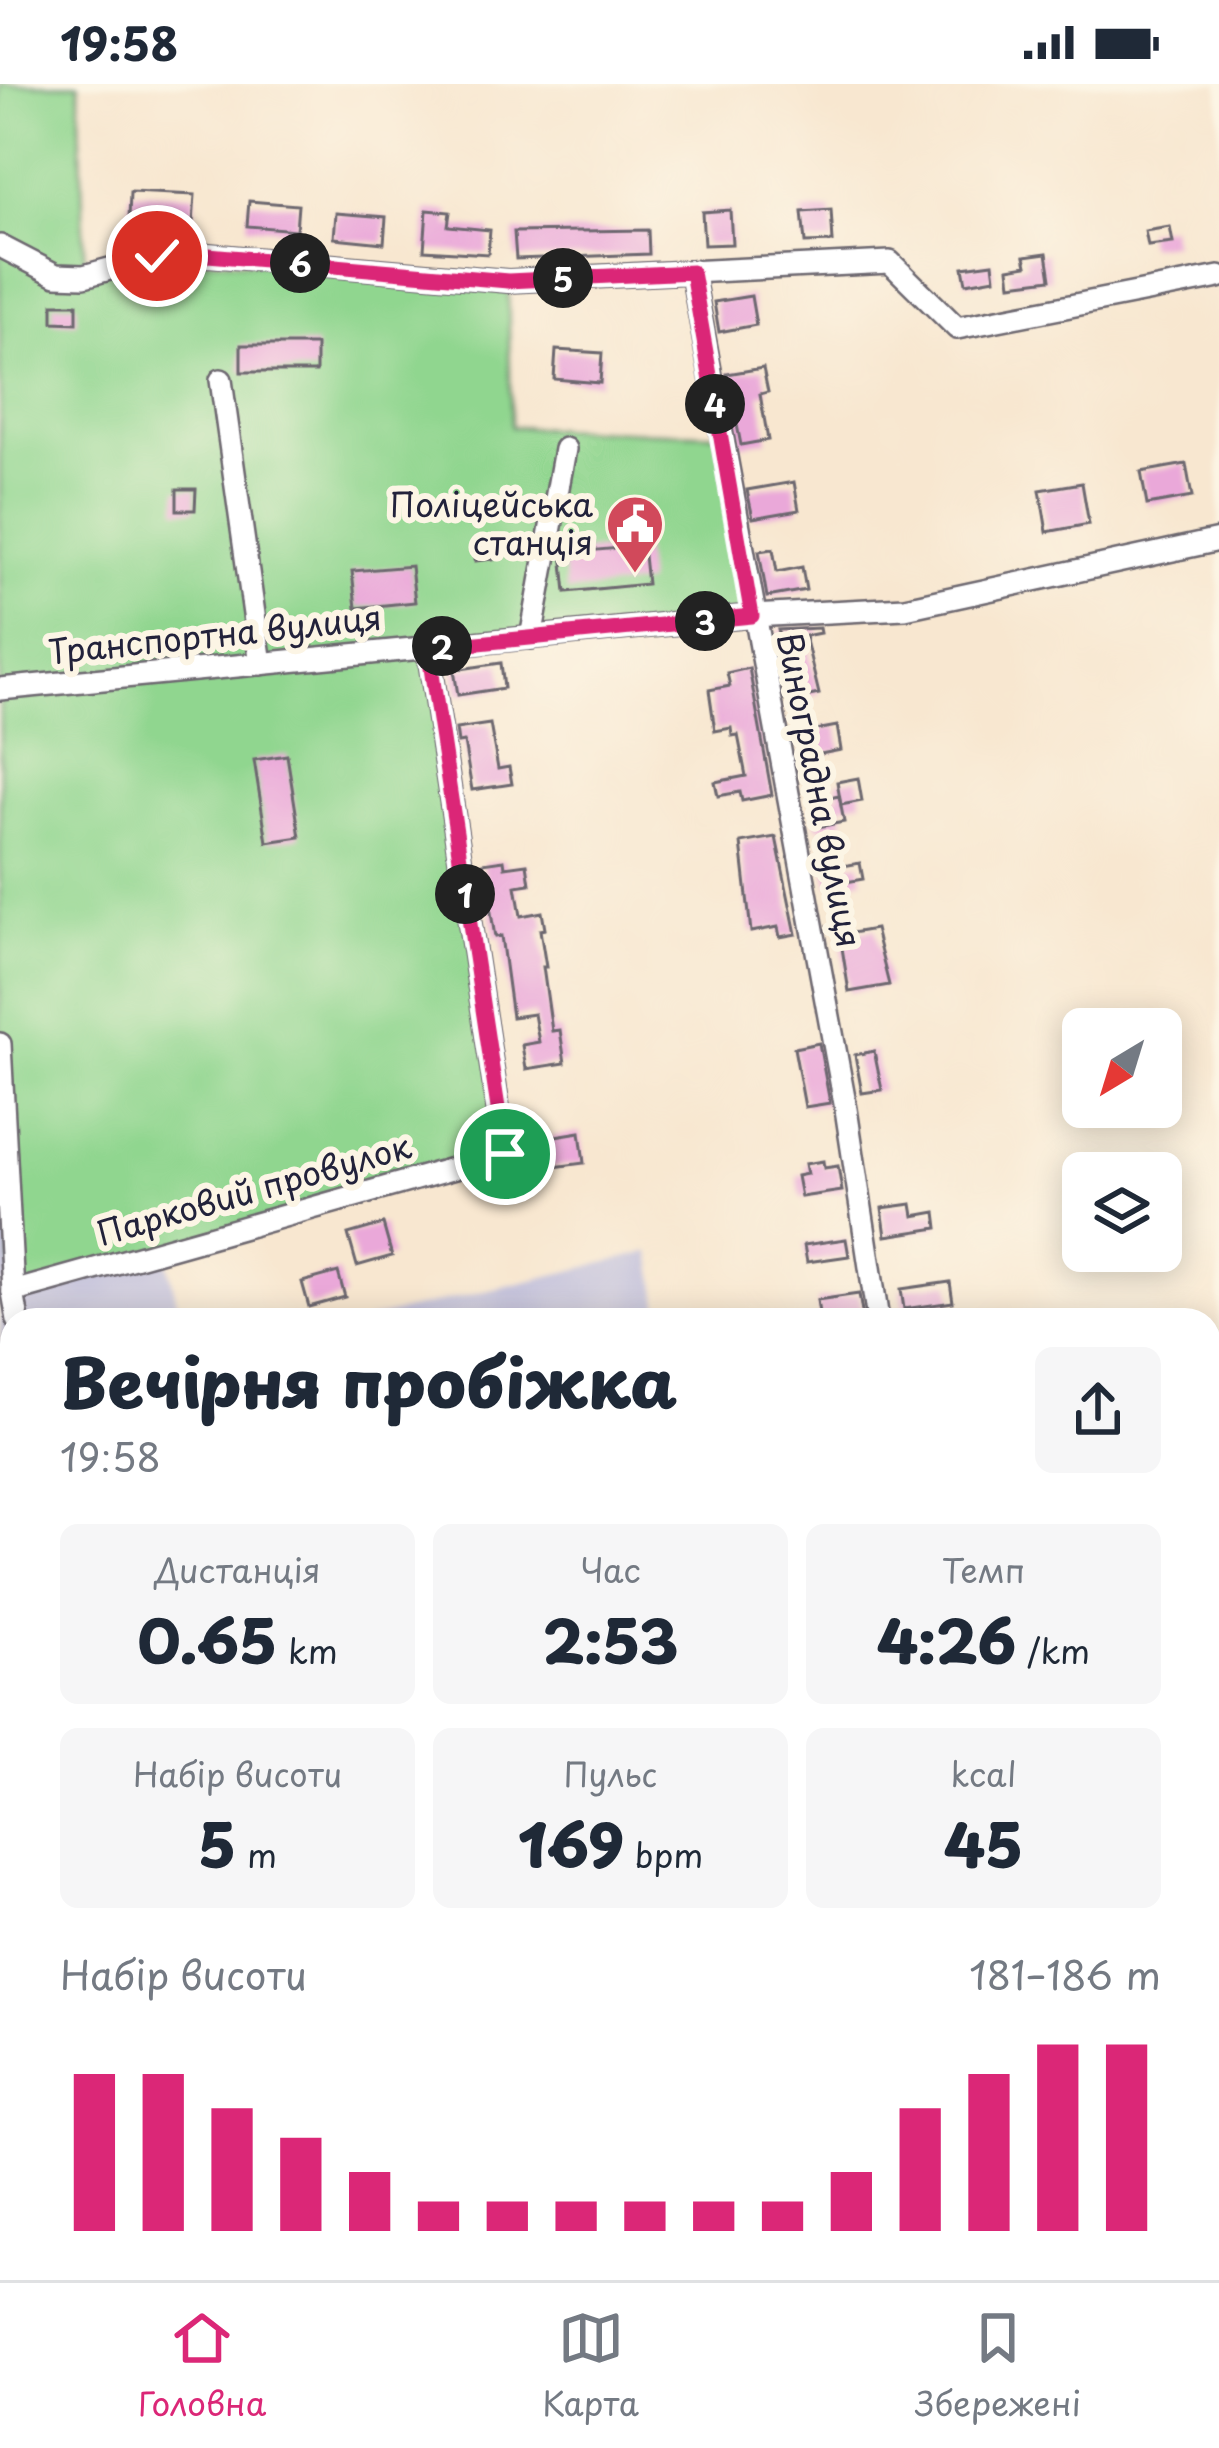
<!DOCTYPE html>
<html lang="uk">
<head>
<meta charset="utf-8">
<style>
  :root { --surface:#fff; --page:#f6f6f7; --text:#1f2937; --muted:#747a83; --line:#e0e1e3; --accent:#db2777 }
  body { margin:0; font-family:"Playpen Sans",sans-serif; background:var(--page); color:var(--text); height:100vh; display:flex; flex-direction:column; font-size:45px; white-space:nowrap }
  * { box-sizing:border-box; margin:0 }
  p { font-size:39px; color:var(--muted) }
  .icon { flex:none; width:66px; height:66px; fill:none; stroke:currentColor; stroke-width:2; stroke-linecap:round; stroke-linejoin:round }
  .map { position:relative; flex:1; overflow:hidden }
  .side { position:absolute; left:0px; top:1224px; width:1221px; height:972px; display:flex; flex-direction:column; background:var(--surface); border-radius:36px 36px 0 0; box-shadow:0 6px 30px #0003 }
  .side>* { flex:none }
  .needle { width:78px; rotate:218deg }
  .tools { position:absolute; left:1062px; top:924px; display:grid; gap:24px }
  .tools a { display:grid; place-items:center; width:120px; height:120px; border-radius:18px; background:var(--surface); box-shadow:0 6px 30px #0003; font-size:60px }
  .pin { position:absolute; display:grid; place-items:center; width:102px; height:102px; color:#fff; margin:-51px; border:6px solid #fff; border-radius:50%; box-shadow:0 3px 12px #0007 }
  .km { position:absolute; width:60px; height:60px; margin:-30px; border-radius:50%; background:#222; color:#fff; font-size:33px; line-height:60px; text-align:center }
  .round { display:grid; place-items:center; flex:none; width:126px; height:126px; border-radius:18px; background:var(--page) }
  .headline { display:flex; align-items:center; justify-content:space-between; height:204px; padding:0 60px }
  h1 { font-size:66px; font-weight:800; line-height:90px }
  .figures { display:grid; grid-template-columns:repeat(3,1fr); gap:18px; height:204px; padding:12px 60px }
  .figures div { display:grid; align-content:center; border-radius:18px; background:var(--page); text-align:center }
  .figures b { font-size:60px; font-weight:800 }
  .figures small { font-size:33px; font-weight:400 }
  .figures p { font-size:33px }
  .chart { height:336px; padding:24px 60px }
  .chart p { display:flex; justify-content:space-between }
  .chart svg { width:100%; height:216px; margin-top:12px; stroke:var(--accent); stroke-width:6 }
  .status { display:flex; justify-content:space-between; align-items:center; height:84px; padding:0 60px; background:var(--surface); direction:ltr }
  .status svg { height:33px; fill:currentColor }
  .menu { display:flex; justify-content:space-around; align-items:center; height:168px; border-top:3px solid var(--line); background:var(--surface); font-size:33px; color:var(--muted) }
  .menu a { display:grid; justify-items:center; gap:6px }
  .menu .on { color:var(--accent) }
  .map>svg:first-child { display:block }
  .industrial { fill:#c3c1db }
  .green { fill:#90d68f; stroke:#597c65; stroke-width:3 }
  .building { fill:#eaa8d9 }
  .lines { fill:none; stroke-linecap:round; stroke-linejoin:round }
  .minor-casing { stroke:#6d676f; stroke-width:26 }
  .minor { stroke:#fff; stroke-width:21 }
  .route-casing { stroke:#fff; stroke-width:24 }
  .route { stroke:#db2777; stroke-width:15 }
  .labels { text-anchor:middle; stroke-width:12; stroke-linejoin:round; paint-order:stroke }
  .poi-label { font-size:33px; fill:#22223b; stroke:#fcf5e5; text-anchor:end }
  .street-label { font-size:33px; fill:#22223b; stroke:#fcf5e5 }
</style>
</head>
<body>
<div class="status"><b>19:58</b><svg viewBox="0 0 49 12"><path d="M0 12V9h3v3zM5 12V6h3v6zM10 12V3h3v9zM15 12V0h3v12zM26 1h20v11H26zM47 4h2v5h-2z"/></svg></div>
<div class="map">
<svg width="1219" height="2196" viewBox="0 0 1219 2196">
  <rect width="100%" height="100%" fill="#fcf5e5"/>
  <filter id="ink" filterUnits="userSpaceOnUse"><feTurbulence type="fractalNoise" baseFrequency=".00833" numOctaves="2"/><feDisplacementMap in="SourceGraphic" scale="24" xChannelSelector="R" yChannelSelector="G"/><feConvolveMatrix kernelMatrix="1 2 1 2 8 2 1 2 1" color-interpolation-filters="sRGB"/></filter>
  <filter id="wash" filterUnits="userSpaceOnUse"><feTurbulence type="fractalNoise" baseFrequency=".004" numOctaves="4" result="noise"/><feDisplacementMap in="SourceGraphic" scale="48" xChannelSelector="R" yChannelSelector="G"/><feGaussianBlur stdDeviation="2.7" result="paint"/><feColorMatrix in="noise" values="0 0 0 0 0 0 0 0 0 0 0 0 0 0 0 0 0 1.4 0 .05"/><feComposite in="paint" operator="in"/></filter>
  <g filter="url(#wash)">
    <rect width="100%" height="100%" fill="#f8e7d0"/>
    <g class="industrial">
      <path d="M0 1121 164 1166 182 1236H12V1618L0 1623Z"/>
      <path d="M651 1168 662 1236H365L650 1168Z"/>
      <path d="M1209 1856 1219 1857V2196H320L316 2184H1209Z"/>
    </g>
    <path class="green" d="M0 0H79L85 191 157 172 508 197 511 343 720 350 752 532 428 564 505 1070 13 1208 0 960Z"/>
    <g id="blocks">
      <g class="building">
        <path d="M130 108 195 111 193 139 129 136Z"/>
        <path d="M249 117 298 121 296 146 247 142Z"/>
        <path d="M427 126 450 128 448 142 490 146 488 170 424 166Z"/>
        <path d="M730 126 732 160 704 161 702 128Z"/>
        <path d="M831 126 833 158 805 159 802 128Z"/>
        <path d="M336 129 386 133 384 159 334 154Z"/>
        <path d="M1170 143 1173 159 1148 162 1145 147Z"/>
        <path d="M648 146 649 170 516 175 514 148Z"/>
        <path d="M1047 169 1051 195 1011 200 1009 184 1027 181 1025 172Z"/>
        <path d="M993 179 995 194 966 199 963 183Z"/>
        <path d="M751 212 756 241 719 248 714 218Z"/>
        <path d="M53 220H77V239L53 238Z"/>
        <rect x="241" y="261" width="75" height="27"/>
        <path d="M556 266 602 269 600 299 554 295Z"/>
        <path d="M763 284 768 308 760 310 768 356 741 361 727 290Z"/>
        <path d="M1186 380 1192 413 1147 421 1141 388Z"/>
        <path d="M794 398 799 426 753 434 747 406Z"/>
        <path d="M1082 399 1089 440 1047 448 1040 406Z"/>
        <path d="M177 405H196L195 426H177Z"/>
        <path d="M499 457 501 474 475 477 473 460Z"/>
        <path d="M643 462 647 500 566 508 562 469Z"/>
        <path d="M773 465 777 488 802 483 806 506 767 513 759 467Z"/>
        <path d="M411 482 415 518 356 524 352 487Z"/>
        <path d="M819 544 820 549 805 552 819 610 794 615 778 546Z"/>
        <path d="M501 579 504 604 458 611 454 586Z"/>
        <path d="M749 584 772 711 742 717 740 708 718 712 715 698 746 692 738 651 732 652 731 644 715 647 709 606 730 602 727 589Z"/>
        <path d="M490 640 498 685 509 683 512 700 472 706 464 658 458 659 456 645Z"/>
        <path d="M837 642 841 666 805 673 800 649Z"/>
        <path d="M287 671 300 753 267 758 254 676Z"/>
        <path d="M858 694 862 717 841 721 837 698Z"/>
        <path d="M839 712 844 738 818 743 813 717Z"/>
        <path d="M776 753 796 850 780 853 778 843 751 848 741 759Z"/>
        <path d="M504 776 505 783 527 780 530 800 516 802 521 832 542 828 545 845 540 846 546 883H543L552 947 560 946 565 979 526 985 522 961 539 958 534 930 512 933 501 852 495 853 483 779Z"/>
        <path d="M860 779 863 795 829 801 826 785Z"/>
        <path d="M875 845 889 901 849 908 840 851Z"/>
        <path d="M819 959 830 1019 805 1023 794 964Z"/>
        <path d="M874 967 882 1006 862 1009 855 971Z"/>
        <path d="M580 1048 584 1079 538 1085 535 1064 550 1062 549 1053Z"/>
        <path d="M823 1077 824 1084 838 1082 842 1107 801 1113 797 1092 807 1090 805 1080Z"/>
        <path d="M912 1120 914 1132 936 1128 938 1144 886 1152 882 1124Z"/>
        <path d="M383 1140 392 1172 357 1182 348 1150Z"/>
        <path d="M846 1155 849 1172 807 1178 804 1161Z"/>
        <path d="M338 1188 345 1213 309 1223 302 1198Z"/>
        <path d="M950 1198 953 1218 904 1225 901 1205Z"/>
        <path d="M859 1210 863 1235 820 1236 817 1216Z"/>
      </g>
    </g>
  </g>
  <g filter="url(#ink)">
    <use href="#blocks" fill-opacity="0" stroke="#6d676f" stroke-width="3"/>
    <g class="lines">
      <g class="minor-casing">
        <g id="minor">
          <path d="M0 162 56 191 84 192 157 172 209 171 508 197 890 178 957 244 1219 193"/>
          <path d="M692 188 846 1025 878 1236"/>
          <path d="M221 296 261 580"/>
          <path d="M531 554 565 365"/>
          <path d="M0 605 752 532 905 524 1219 456"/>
          <path d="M0 960 13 1208 18 1236"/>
          <path d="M13 1208 505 1070 428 564"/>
          <path d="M0 1623 12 1619"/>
          <path d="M1209 1856 1219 1857"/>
          <path d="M316 2184 320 2196"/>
        </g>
      </g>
      <use href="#minor" class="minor"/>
    </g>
  </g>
  <g class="lines" filter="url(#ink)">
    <g class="route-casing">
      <path id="route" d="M157 172 208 171 508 197 692 188 752 532 428 564 505 1070"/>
    </g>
    <use href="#route" class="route"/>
  </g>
  <defs>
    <g id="civic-pin" transform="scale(3)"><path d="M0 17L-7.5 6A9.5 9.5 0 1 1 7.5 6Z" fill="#d1495b" stroke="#fcf5e5"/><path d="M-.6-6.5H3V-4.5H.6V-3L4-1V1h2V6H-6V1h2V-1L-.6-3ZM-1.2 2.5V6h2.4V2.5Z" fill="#fff"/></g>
  </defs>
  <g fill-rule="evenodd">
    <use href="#civic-pin" x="635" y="440"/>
  </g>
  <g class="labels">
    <g class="poi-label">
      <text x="593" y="433">Поліцейська<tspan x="593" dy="38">станція</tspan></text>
    </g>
    <g class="street-label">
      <text transform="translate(215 551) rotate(-6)" y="12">Транспортна вулиця</text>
      <text transform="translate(819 706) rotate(79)" y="12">Виноградна вулиця</text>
      <text transform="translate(254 1106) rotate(-16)" y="12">Парковий провулок</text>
    </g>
  </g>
</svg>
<div class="tools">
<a><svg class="needle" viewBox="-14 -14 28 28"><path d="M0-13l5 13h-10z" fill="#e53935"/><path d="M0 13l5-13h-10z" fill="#747a83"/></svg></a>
<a><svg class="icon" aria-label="layers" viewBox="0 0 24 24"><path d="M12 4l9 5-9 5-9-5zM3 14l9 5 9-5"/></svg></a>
</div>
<div class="pin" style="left:505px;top:1070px;background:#1e9e55"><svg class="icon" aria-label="arrive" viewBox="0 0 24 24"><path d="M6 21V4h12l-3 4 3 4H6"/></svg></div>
<div class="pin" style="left:157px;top:172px;background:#d93025"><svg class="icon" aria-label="check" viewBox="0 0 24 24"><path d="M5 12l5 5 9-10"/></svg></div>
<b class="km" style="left:465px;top:810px">1</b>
<b class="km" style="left:442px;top:562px">2</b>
<b class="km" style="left:705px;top:537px">3</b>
<b class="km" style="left:715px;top:320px">4</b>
<b class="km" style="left:563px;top:194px">5</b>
<b class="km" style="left:300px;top:179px">6</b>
<section class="side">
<div class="headline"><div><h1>Вечірня пробіжка</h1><p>19:58</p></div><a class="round"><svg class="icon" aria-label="share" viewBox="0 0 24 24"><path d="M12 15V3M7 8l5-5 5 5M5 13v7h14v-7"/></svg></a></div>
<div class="figures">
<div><p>Дистанція</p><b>0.65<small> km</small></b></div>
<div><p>Час</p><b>2:53</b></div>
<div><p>Темп</p><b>4:26<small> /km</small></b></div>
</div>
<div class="figures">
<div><p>Набір висоти</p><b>5<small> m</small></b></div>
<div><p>Пульс</p><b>169<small> bpm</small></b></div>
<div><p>kcal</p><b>45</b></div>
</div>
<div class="chart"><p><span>Набір висоти</span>181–186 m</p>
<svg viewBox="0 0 160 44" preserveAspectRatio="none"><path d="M5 44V12M15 44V12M25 44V19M35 44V25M45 44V32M55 44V38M65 44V38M75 44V38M85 44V38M95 44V38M105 44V38M115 44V32M125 44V19M135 44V12M145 44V6M155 44V6"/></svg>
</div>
</section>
</div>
<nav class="menu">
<a class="on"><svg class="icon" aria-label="home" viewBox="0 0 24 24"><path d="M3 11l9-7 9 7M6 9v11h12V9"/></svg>Головна</a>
<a><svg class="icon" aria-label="map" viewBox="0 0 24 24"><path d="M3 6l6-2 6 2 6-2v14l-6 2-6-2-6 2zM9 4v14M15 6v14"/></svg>Карта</a>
<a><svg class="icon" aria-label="saved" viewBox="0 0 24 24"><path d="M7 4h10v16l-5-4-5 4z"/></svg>Збережені</a>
</nav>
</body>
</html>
